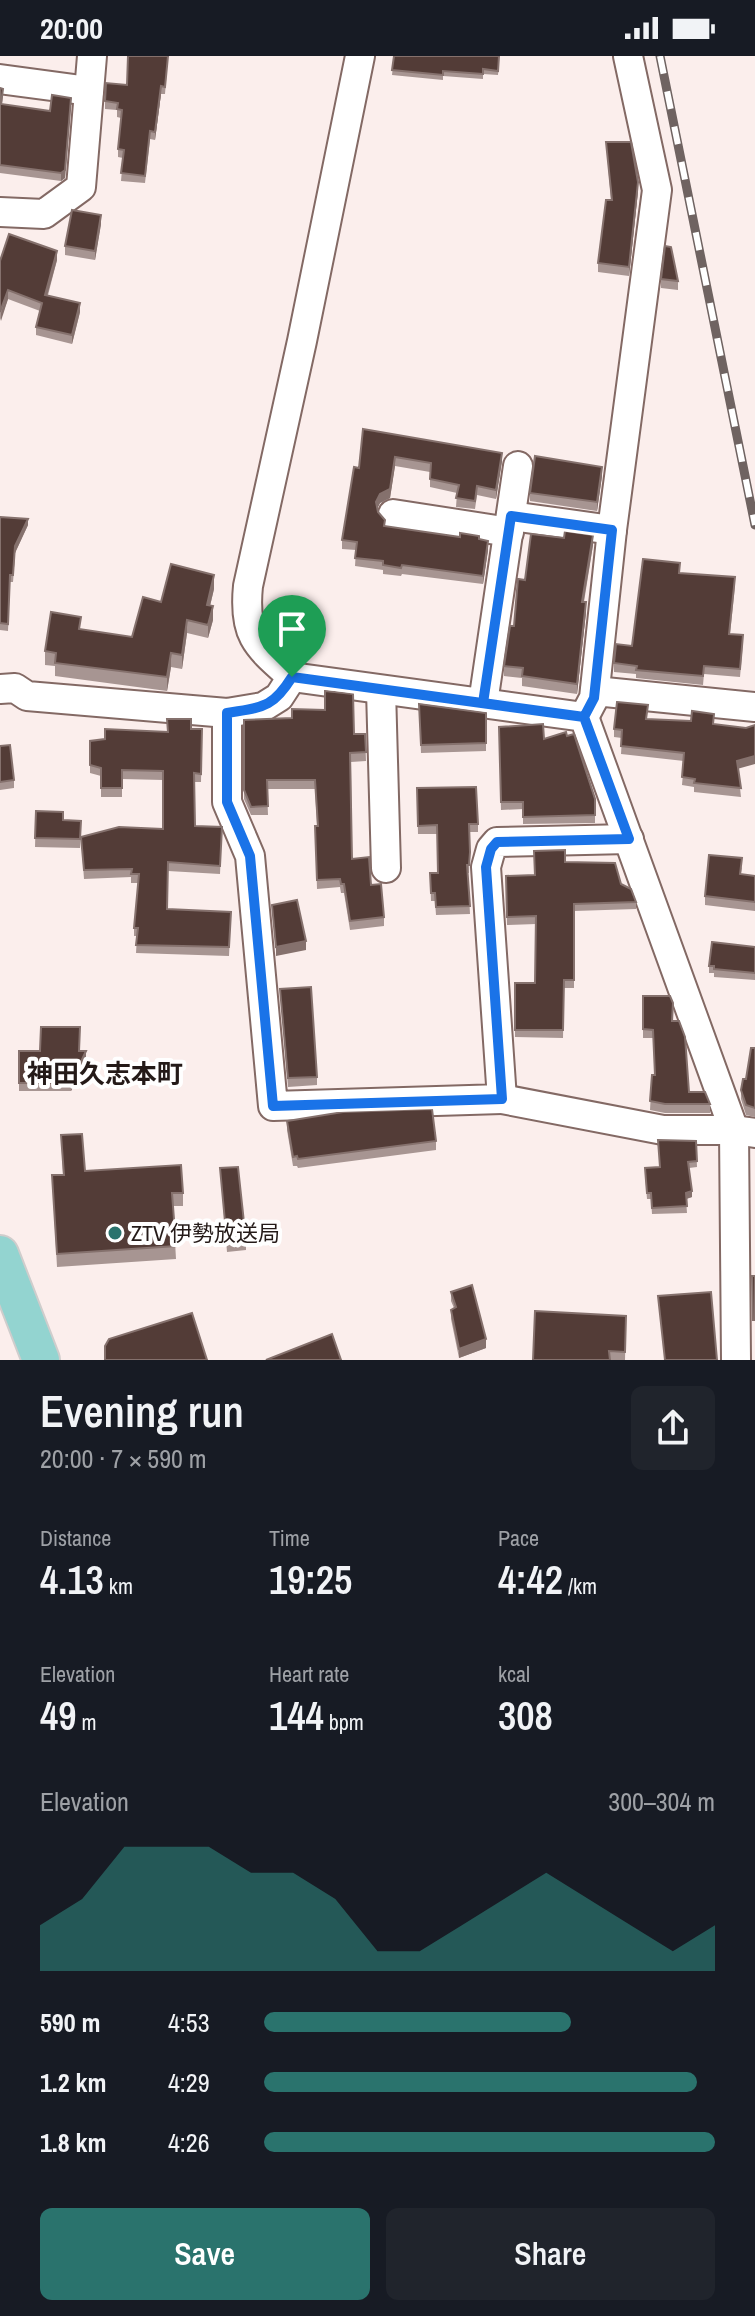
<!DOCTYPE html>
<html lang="en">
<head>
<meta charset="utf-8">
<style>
  :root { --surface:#171b24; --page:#20242c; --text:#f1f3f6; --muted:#9ea1a6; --accent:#2a736d }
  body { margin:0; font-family:"Archivo Narrow","Noto Sans JP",sans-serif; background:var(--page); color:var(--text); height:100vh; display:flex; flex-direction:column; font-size:30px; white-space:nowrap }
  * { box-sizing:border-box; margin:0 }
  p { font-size:26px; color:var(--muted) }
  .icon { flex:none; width:44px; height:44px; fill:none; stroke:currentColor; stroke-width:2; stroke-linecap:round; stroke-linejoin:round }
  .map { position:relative; height:1304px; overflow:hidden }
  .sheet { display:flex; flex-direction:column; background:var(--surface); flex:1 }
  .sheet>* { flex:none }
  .pin { position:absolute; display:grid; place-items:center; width:68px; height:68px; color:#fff; margin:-82px -34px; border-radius:50% 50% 50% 0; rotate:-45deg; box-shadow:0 0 8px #0007 }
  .pin .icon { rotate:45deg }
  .round { display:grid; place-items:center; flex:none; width:84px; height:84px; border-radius:12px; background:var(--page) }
  .headline { display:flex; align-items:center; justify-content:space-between; height:136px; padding:0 40px }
  h1 { font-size:44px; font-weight:600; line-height:60px }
  .stats { display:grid; grid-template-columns:repeat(3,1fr); gap:12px; height:136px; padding:8px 40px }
  .stats div { display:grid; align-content:center }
  .stats b { font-size:40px; font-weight:600 }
  .stats small { font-size:22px; font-weight:400 }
  .stats p { font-size:22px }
  .chart { height:224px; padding:16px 40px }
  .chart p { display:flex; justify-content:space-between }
  .chart svg { width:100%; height:144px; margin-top:8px; fill:var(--accent); opacity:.7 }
  .button { display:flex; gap:16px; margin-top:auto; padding:16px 40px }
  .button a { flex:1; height:92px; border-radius:12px; background:var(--accent); color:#fff; font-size:32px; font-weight:600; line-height:92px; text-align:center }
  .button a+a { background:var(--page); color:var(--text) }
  ul { padding:0 40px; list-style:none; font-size:26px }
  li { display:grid; grid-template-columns:128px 96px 1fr; align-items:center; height:60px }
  li i { height:20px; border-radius:10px; background:var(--accent) }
  .status { display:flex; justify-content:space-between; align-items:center; height:56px; padding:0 40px; background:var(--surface); direction:ltr }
  .status svg { height:22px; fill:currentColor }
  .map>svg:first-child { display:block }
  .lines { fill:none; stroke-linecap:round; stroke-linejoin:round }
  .minor-casing { stroke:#836964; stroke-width:32 }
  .major-casing { stroke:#cfcdcc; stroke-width:40 }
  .minor { stroke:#fff; stroke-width:28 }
  .major { stroke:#93d4d0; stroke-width:36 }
  .rail-casing { stroke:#6f6361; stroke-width:9 }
  .rail { stroke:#fff; stroke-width:6; stroke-dasharray:18; stroke-linecap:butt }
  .wall { fill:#a79592 }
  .shaded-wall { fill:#85716d }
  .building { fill:#533c37; stroke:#85716d; stroke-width:2 }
  .route-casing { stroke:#fff; stroke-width:16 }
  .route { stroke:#1a73e8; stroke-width:10 }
  .poi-dot { fill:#2a736d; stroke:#fff; stroke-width:3 }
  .labels { text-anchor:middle; stroke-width:8; stroke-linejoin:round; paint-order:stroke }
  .poi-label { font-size:22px; fill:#241a18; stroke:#fff; text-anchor:start }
  .quarter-label { font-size:26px; font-weight:bold; fill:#241a18; stroke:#fff }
</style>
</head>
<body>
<div class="status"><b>20:00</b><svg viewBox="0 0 49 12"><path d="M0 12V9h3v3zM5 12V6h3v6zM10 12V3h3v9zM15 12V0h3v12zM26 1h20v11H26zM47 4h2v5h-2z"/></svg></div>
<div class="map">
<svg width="755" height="1304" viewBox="0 0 755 1304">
  <rect width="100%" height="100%" fill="#fbeeec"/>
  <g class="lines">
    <g class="minor-casing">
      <g id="minor">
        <path d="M0 23 89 35"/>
        <path d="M0 156 44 158 81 131 92 0"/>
        <path d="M393 458 509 476"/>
        <path d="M511 460 612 474"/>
        <path d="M292 621C257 590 243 580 248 530L302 285 360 0"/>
        <path d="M0 633 15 632 27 640 227 657 263 651 279 641 292 621 584 661 734 1074 736 1304"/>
        <path d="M381 634 386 812"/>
        <path d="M595 635 755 651"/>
        <path d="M483 647 518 410"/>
        <path d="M227 657V746L250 800 273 1050 502 1043 486 811 491 793 497 786 629 783"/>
        <path d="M584 661 594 642 612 474 657 134 628 0"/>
        <path d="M502 1043 663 1074H734L755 1077"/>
      </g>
    </g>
    <g class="major-casing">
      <path id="major" d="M0 1198 41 1304"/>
    </g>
    <use href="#minor" class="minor"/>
    <use href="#major" class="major"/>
    <g class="rail-casing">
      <path id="rail" d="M660 0 755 469"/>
    </g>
    <use href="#rail" class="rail"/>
  </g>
  <g class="wall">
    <path d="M168 0 165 38H161L155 84 150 83 145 127 121 125 123 102 118 101V93L121 62 117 61V54L105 53V45Z"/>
    <path d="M394 0H499L498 19 483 18V23L443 20V24L392 19Z"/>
    <path d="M0 32 3 41 2 48 50 55 71 50 65 122 61 125 0 117Z"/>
    <path d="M606 86 638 135 629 220 598 216V207L611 144Z"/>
    <path d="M101 168 95 204 65 199V190Z"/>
    <path d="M57 204 48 239 80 256 72 288 36 279V271L40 255 8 243 0 265V205Z"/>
    <path d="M661 223 678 225V234L661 232Z"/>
    <path d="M363 373 502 405 496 443 477 439 475 453 456 451 457 437 430 431V416L395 410 390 442 380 447 377 453 385 470 460 481 479 483 488 494 483 528 402 518 401 520 383 518V514L355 510 356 494 342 493V484L359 412Z"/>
    <path d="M602 420 597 455 530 445V437Z"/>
    <path d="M0 461 28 469 15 497 13 526H10L8 575 0 574Z"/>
    <path d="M564 482 593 489 584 546 586 556 577 638 522 630V622L504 620V610L525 524Z"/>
    <path d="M680 517 735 530 730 578 743 587 740 621 704 618 703 629 636 622V618L614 616V607L632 590Z"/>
    <path d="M214 533 210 550 213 564 208 582 187 577 182 613 171 611 167 635 55 620V610L45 609V595L81 573 132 581 161 546Z"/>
    <path d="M419 648 486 657V695L421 697Z"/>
    <path d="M647 663 714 668 738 713 741 741 694 736V731L682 729 684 705 621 698 622 682 614 681V673Z"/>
    <path d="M244 664 354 678H365L366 705 351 706 352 803 371 829 384 861V870L350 874 344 837H341L340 831 317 833 315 770H317L315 733H267L268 759H251L244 743Z"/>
    <path d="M499 671 544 683 595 759V767L523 768V753L501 754Z"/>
    <path d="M191 673H202L201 726H194L195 770 222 771 220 818 168 815 167 852V853L231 856 229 900 136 897 137 880H134V872L138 827H131V821L84 823 81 781 163 773V724L122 723V741H101V720L90 717V685Z"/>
    <path d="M0 690 14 724V732L0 734Z"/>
    <path d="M417 732 478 768V776H470L469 817H468L470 858 436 859 435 845H431L430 817H438L437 778H418Z"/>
    <path d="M36 755 63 764 81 765 80 792 35 791Z"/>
    <path d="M565 806 621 828 636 846V853L574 855V932H564L563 982 515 981V927H535L536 868 507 869 506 820 535 819Z"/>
    <path d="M742 811 741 818 755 820V855L705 849V840Z"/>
    <path d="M755 891V924L714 921V917H709V910Z"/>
    <path d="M280 933 317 1021V1029L288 1031Z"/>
    <path d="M643 940 673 965 689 1036 710 1048V1057H665L650 1054 652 1019H655L653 982H643Z"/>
    <path d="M755 992V1061L746 1059 741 1043V1034L746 1023Z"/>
    <path d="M19 995H80L86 1003 71 1035H19Z"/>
    <path d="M287 1065 436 1085V1094L298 1112 297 1110H293L287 1074Z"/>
    <path d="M61 1079 85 1115 183 1137V1150H173L176 1203 57 1211 52 1119H63Z"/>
    <path d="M696 1085 697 1111 689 1112 692 1141 686 1143 687 1157 652 1158 651 1143H647L645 1118 659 1111Z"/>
    <path d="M220 1112 246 1185V1194L227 1196Z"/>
    <path d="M451 1236 486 1292 459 1302 451 1263V1254L454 1252 451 1245Z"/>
    <path d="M626 1260 625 1304H533Z"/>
  </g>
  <g class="shaded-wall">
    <path d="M161 30V38L155 84V76Z"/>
    <path d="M71 42 65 122 61 125V117Z"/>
    <path d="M638 126V135L629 220V211Z"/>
    <path d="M101 159V168L95 204V195Z"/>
    <path d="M57 195V204L45 247V239Z"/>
    <path d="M8 234V243L1 265V257Z"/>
    <path d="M80 247V256L72 288V279Z"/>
    <path d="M502 397V405L496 443V434Z"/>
    <path d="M395 401V410L390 442 380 447 376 455V446Z"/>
    <path d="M602 411V420L597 455V446Z"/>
    <path d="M28 463V469L15 497 13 526 15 490Z"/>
    <path d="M593 479V489L582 555V546Z"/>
    <path d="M488 485V494L483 528V520Z"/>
    <path d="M214 519V533L207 562V549Z"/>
    <path d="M586 546V556L577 638V628Z"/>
    <path d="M213 550V564L208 582V569Z"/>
    <path d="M187 564V577L182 613V599Z"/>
    <path d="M171 597V611L167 635V621Z"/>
    <path d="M755 700V708L737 713V705Z"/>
    <path d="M306 885V894L276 900V891Z"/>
    <path d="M86 995V1003L71 1035V1027Z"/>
    <path d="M692 1135V1141L686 1143V1137Z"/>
    <path d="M486 1283V1292L459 1302V1293Z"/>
  </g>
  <g class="building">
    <path d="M128 0H168L165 31 161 30 155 76 150 75 145 120 121 117 124 94 118 93 122 54 117 53 118 47 105 45 106 27 127 29Z"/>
    <path d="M394 0H499L498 15 483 13V18L443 15V19L392 14Z"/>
    <path d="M0 32 3 33 1 48 50 55 52 39 71 42 65 114 61 117 0 109Z"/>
    <path d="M606 86H631L638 126 629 211 598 207 606 144H612Z"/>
    <path d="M72 154 101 159 95 195 65 190Z"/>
    <path d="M9 178 57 195 45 239 80 247 72 279 36 271 42 247 8 234 0 256V205Z"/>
    <path d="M665 190 671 191 678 225 661 223Z"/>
    <path d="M363 373 502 397 496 434 477 430 475 445 456 442 459 429 430 423 431 407 395 401 390 433 380 438 376 446 378 456 385 464 384 470 460 481V477L479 480V483L488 485 483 520 402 509 401 512 383 509V505L355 502 357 486 342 484 354 411 359 412Z"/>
    <path d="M535 400 602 411 597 446 530 437Z"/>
    <path d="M0 461 28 463 15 490 13 519H10L8 568 0 567Z"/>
    <path d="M565 475 593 479 582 546H586L577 628 522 620 523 612 504 610 510 570H514L518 523 525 524 531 478 564 482Z"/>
    <path d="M643 503 680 507 679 517 735 521 729 578 743 579 740 613 704 610 703 620 636 614 637 610 614 607 616 588 632 590Z"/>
    <path d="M171 508 214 519 207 549 213 550 208 569 187 564 182 599 171 597 167 621 55 607 56 597 45 595 51 556 81 561 79 573 132 581 143 541 161 546Z"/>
    <path d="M325 635 353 638 354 678H365L366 696 350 697 352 803 369 801 371 829 381 828 384 861 350 865 344 828H341L340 823 317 824 315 770H318L315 724H267L268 750 251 751 244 734V664L292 662V653L325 654Z"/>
    <path d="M617 646 648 649 646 663 691 665 692 655 714 658 713 668 746 672 755 669V700L737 705 741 732 694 727 695 723 682 721 684 697 621 690 622 674 614 673Z"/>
    <path d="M419 648 486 657V687L421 689Z"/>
    <path d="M167 663H191V673H202L201 718 194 717 195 770 222 771 220 810 168 806 167 853 231 856 229 891 136 889 138 872H134L139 818H131L132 813 84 814 81 781 119 771 163 773V715L122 714V732H101V712L90 709V685L105 683V673L168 676Z"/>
    <path d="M543 668 544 683 566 676 567 680 574 678 595 743V759L523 761V746H501L499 671Z"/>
    <path d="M10 689 14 724 0 726V690Z"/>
    <path d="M476 731 478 768H469L470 796 469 809H467L470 850 436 851 435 837H431L430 817H438L437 769 418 770 417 732Z"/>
    <path d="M36 755 63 756V764L81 765 80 783 35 782Z"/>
    <path d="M565 794V806L615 807 621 828 631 833 636 846 574 848V924H564L563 974H515V927H535L536 860 507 861 506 820 535 819 534 795Z"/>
    <path d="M709 799 742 802 740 818 755 820V846L705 840Z"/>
    <path d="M297 844 306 885 276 891 272 849Z"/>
    <path d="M712 886 755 891V917L714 913V910H709Z"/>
    <path d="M311 931 317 1021 288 1022 280 933Z"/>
    <path d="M643 940H670L673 947 672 965H679L685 981 689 1036H705L710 1048H665L650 1045 652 1019H655L653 974 643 973Z"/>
    <path d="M41 971H80L79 995H86L71 1027H19V995H40Z"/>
    <path d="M751 992H755V1052L746 1049 741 1034 743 1023H746Z"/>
    <path d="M432 1053 436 1085 298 1103 297 1100 293 1101 287 1065 343 1056Z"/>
    <path d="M82 1078 85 1115 181 1109 183 1137H172L176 1190 57 1198 52 1119H64L61 1079Z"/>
    <path d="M658 1084 696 1085 697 1105 688 1106 692 1135 686 1137 687 1150 652 1152 651 1137H647L645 1112 660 1111Z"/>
    <path d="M238 1111 246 1185 227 1187 220 1112Z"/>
    <path d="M752 1220H755V1264H753Z"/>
    <path d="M472 1229 486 1283 459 1293 451 1254 456 1251 451 1236Z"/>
    <path d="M711 1236 717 1304H665L658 1240Z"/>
    <path d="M535 1255 626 1260 625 1296 609 1295 610 1304H533Z"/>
    <path d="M192 1257 207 1304H105V1290L109 1283Z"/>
    <path d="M332 1278 341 1304H266Z"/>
  </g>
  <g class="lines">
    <g class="route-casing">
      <path id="route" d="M292 621C272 653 262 651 227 657V746L250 800 273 1050 502 1043 486 811 491 793 497 786 629 783 584 661 483 647 511 460 612 474 594 642 584 661 292 621"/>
    </g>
    <use href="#route" class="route"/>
  </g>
  <circle class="poi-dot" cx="115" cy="1177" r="8"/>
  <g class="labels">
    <g class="poi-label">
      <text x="131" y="1185">ZTV 伊勢放送局</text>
    </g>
    <g class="quarter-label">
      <text x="105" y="1027">神田久志本町</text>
    </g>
  </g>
</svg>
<div class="pin" style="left:292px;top:621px;background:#1e9e55"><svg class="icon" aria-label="arrive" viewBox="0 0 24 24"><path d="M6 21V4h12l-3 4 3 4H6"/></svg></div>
</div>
<section class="sheet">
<div class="headline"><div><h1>Evening run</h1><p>20:00 · 7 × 590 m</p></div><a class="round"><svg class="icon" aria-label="share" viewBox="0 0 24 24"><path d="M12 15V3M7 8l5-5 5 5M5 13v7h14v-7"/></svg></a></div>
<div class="stats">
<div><p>Distance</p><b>4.13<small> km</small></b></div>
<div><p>Time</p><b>19:25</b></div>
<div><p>Pace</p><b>4:42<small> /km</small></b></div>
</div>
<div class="stats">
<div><p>Elevation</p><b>49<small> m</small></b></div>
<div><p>Heart rate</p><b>144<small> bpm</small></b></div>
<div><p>kcal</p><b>308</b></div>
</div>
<div class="chart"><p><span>Elevation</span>300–304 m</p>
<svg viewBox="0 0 160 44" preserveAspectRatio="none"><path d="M0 44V30L10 22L20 6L30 6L40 6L50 14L60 14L70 22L80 38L90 38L100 30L110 22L120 14L130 22L140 30L150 38L160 30V44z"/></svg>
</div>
<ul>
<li><b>590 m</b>4:53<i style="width:68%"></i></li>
<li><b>1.2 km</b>4:29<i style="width:96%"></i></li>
<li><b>1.8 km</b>4:26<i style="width:100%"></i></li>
</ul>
<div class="button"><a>Save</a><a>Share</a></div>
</section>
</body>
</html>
